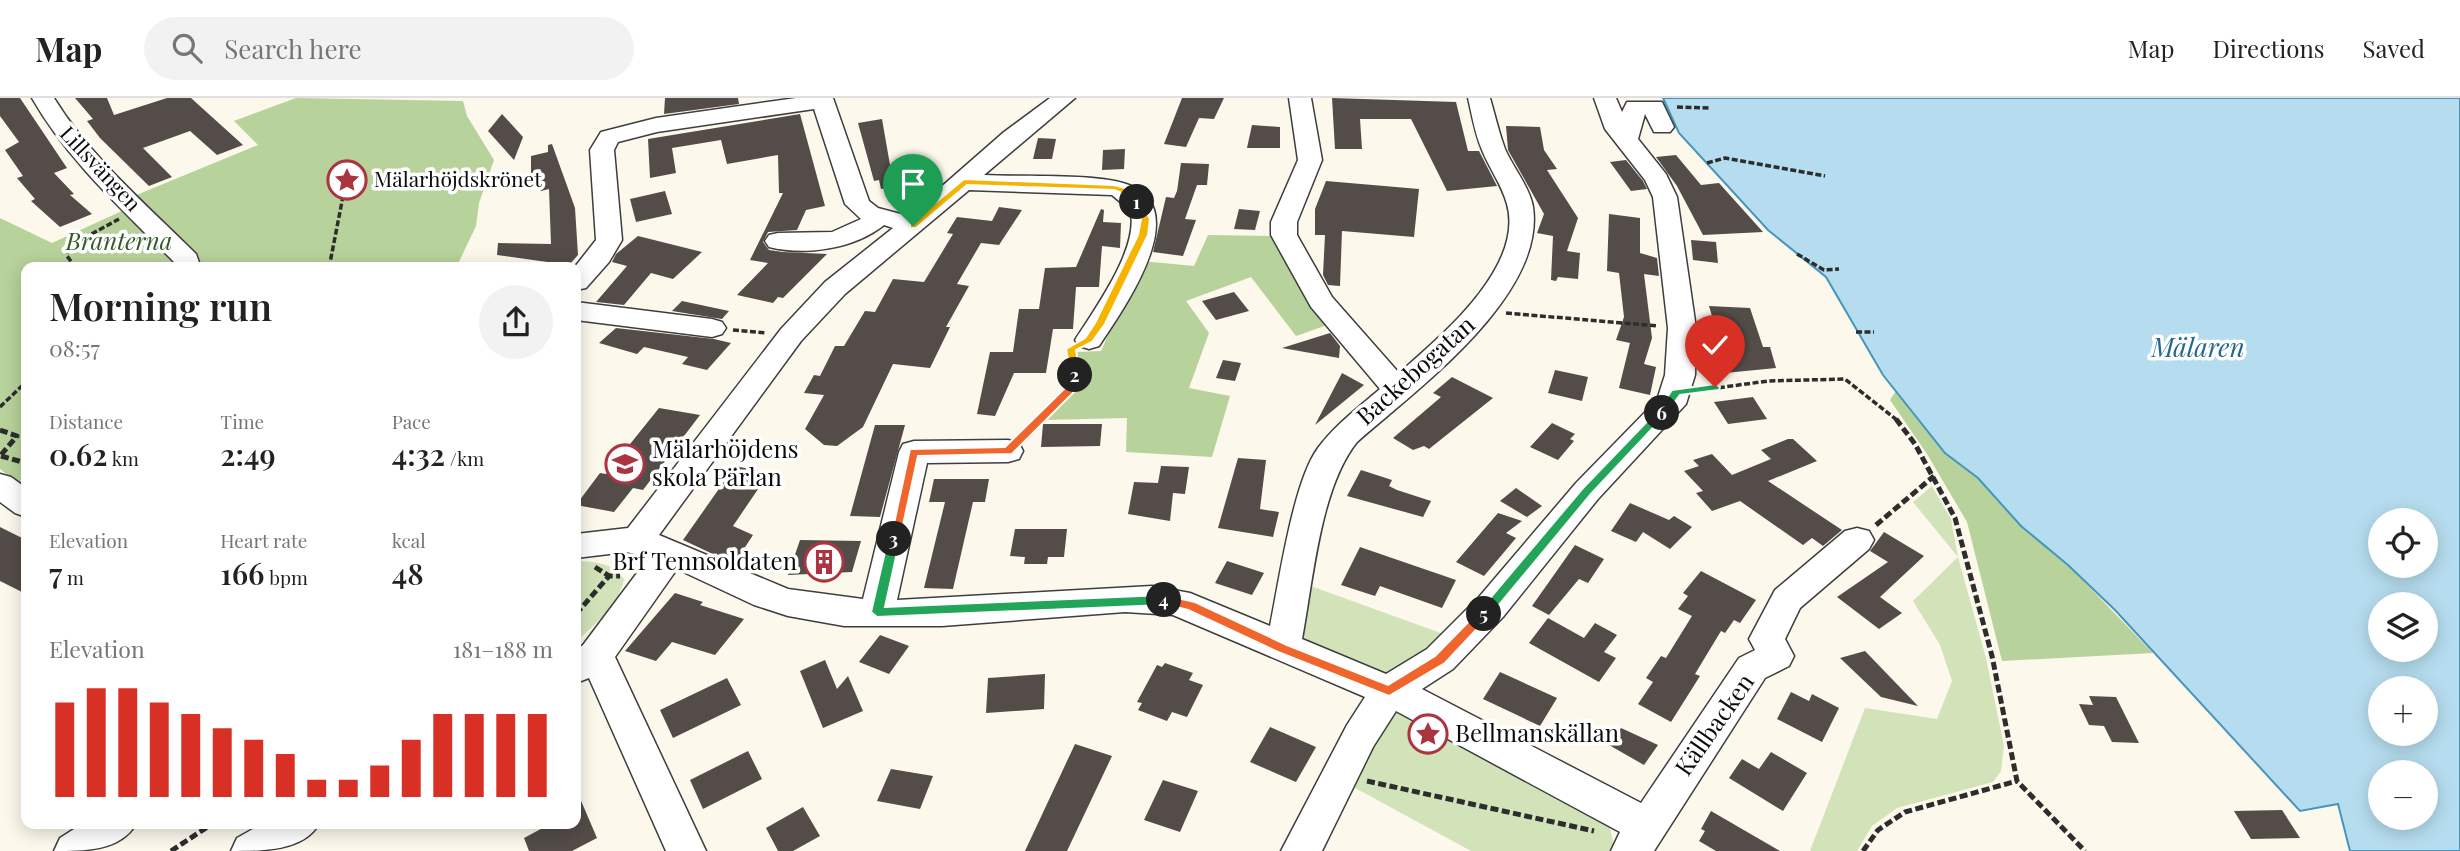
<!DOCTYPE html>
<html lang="en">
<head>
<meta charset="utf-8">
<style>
  :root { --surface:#fff; --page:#f2f2f2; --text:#222; --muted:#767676; --line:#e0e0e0; --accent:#d93025 }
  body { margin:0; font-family:"Playfair Display",serif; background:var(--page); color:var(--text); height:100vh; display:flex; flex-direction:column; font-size:26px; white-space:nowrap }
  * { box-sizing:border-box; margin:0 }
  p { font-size:23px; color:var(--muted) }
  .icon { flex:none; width:38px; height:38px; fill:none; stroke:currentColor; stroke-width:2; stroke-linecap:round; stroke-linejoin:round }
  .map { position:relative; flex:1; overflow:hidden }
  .panel { position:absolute; left:21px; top:164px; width:560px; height:567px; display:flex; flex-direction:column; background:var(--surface); border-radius:14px; box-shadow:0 4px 18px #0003 }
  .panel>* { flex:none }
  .controls { position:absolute; left:2368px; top:410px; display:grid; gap:14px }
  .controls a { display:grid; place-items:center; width:70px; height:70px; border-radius:50%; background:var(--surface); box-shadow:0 4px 18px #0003; font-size:35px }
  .pin { position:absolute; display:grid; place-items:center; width:60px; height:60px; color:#fff; margin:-72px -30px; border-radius:50% 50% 50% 0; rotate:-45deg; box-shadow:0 0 7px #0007 }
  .pin .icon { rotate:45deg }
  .km { position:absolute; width:35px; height:35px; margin:-18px; border-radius:50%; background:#222; color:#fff; font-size:19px; line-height:35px; text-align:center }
  .round { display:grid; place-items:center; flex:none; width:74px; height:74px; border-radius:37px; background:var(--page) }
  .summary { display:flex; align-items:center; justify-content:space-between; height:119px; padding:0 28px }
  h1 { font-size:38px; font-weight:600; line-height:52px }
  .figures { display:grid; grid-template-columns:repeat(3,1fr); gap:10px; height:119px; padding:7px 28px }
  .figures div { display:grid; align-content:center }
  .figures b { font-size:30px; font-weight:600 }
  .figures small { font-size:19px; font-weight:400 }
  .figures p { font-size:19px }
  .chart { height:196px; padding:14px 28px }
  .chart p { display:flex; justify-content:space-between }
  .chart svg { width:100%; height:126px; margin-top:7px; stroke:var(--accent); stroke-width:6 }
  header { display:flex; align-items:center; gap:42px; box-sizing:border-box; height:98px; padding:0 35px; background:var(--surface); border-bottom:2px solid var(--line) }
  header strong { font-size:33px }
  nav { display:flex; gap:38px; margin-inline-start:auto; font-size:24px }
  .search { width:490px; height:63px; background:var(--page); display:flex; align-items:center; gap:18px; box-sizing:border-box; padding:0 24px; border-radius:38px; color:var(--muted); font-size:26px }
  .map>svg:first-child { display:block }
  .green { fill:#d2e3ba }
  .forest { fill:#b7d29b }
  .water { fill:#b6ddef; stroke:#4596bd; stroke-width:2; fill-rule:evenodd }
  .building { fill:#534c49 }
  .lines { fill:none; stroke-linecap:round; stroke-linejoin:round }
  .minor-casing { stroke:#3e3e3e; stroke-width:3 }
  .path-far1 { stroke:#2d2d2d; stroke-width:3.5; stroke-dasharray:6 2.5; stroke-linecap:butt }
  .path { stroke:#2d2d2d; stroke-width:5; stroke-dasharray:8 3.5; stroke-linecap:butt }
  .minor { fill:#fff; fill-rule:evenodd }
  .split-1 { fill:#f5b400; stroke:#fff; stroke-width:2 }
  .split-2 { fill:#f5b400; stroke:#fff; stroke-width:2 }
  .split-3 { fill:#f0652b; stroke:#fff; stroke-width:2 }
  .split-4 { fill:#22a559; stroke:#fff; stroke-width:2 }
  .split-5 { fill:#f0652b; stroke:#fff; stroke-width:2 }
  .split-6 { fill:#22a559; stroke:#fff; stroke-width:2 }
  .split-7 { fill:#22a559; stroke:#fff; stroke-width:2 }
  .labels { text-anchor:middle; stroke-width:7; stroke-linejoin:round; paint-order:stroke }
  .far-street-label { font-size:21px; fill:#0b0b0b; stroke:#fff }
  .far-poi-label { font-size:21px; fill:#0b0b0b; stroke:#fff; text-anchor:start }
  .park-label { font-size:24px; font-style:italic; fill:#335b24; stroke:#fff }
  .street-label { font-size:24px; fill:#0b0b0b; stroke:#fff }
  .poi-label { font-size:24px; fill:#0b0b0b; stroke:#fff; text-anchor:start }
  .water-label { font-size:26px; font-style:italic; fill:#23678e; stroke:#fff }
</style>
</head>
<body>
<header>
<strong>Map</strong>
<div class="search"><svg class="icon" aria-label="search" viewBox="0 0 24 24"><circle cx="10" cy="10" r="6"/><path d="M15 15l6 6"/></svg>Search here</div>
<nav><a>Map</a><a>Directions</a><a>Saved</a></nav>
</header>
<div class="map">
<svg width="2460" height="753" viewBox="0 0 2460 753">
  <rect width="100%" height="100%" fill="#fdf8ec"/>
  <g class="green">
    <path d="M1932 388 1951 421 1958 459 1986 560 2004 648 2001 673 1993 684 1897 710 1872 728 1857 753H1810L1865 610 1937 621 1952 583 1940 547 1913 503 1958 459 1913 404Z"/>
    <path d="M576 463C596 464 611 464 624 481 619 508 595 526 576 544Z"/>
    <path d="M1308 487 1449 538 1391 580 1300 542Z"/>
    <path d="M1400 613 1609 725 1615 753H1471L1346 685 1386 617Z"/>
  </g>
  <g class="forest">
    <path d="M296 0 463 3 467 18 494 62 479 105 476 128 456 170H203L195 157 134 98 258 47 234 23Z"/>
    <path d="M124 112 178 166 177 170H26V392L0 371V120L52 145Z"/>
    <path d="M1208 137 1277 138 1330 226 1296 238 1251 179 1186 203 1209 235 1189 290 1230 298 1212 359 1126 354 1127 320 1044 322 1081 286 1077 254 1101 253 1141 163 1194 168Z"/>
    <path d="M1896 293 1945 355 1978 380 2021 428 2068 467 2153 555 2002 563 1967 424 1927 356 1890 302Z"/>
  </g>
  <path class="water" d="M1663 0H2460V753H2350L2338 706 2300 713 2115 512 2068 467 2021 428 1978 380 1945 355 1883 277 1826 179 1768 132 1679 35ZM2380 422H2426V467H2380ZM2380 506H2426V551H2380ZM2380 590H2426V635H2380ZM2380 674H2426V719H2380Z"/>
  <g class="building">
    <path d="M0 0H20L67 70 54 75 74 96 70 97 92 116 60 129 31 103 35 101 17 80 23 78 5 52 19 44 0 18Z"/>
    <path d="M75 0H107L114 17 167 0H191L243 47 217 57 190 33 143 50 172 79 149 88 100 40 87 23 93 21Z"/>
    <path d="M665 0H738L739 6 664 16Z"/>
    <path d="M1182 0H1224L1214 21 1199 20 1186 49 1164 46Z"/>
    <path d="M1332 0 1456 4 1468 53H1479L1497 88 1447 93 1411 21H1360L1362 51H1335Z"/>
    <path d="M502 16 523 39 514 62 488 33Z"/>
    <path d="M800 16 825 108 806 112 797 132 768 134 763 144 769 152 783 154 827 156 783 200 778 199 773 205 737 197 768 165 750 162 783 95H779L778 57 727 66 721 42 672 50 676 75 650 80 648 41Z"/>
    <path d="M882 21 890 67 896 66 903 87 881 91 879 82 874 83 858 25Z"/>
    <path d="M1252 27 1280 29V50H1247Z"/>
    <path d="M1506 28 1540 29 1544 52 1557 71 1547 72 1578 120 1567 153 1580 155 1578 181 1558 179 1556 183 1551 182 1553 138 1537 135 1544 116 1508 52Z"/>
    <path d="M1038 40 1056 41 1052 61H1033Z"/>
    <path d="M552 46 575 110 578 157 569 167 497 157 498 145 551 146 549 91 541 93 531 81V58L548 54V47Z"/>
    <path d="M1125 51 1124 71 1102 72 1103 52Z"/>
    <path d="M1676 57 1701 87 1719 85 1763 134 1703 137 1677 88 1656 59Z"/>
    <path d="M1626 62 1643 83 1647 91 1631 93 1610 64Z"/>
    <path d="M1181 65 1209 66 1207 87H1197L1185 121 1196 122 1183 158 1153 154 1166 99 1174 100 1177 93Z"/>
    <path d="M1326 83 1419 91 1414 139 1342 133 1340 188 1328 187 1323 177 1325 137H1315V111Z"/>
    <path d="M665 93 672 116 636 124 630 101Z"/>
    <path d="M999 109 1022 112 999 147 981 145 957 186 969 188 946 229H950L930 270 893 266 863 329 837 348 824 347 805 331 824 297 804 295 814 277 820 278 835 248H844L865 213 875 214 893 181 924 184 953 136 947 135 957 119 992 123Z"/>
    <path d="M1101 111 1104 112 1103 124 1121 125 1120 150 1102 148 1099 189H1076L1073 231H1053L1046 275H1014L995 318 977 316 990 254H1013L1019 211H1039L1045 170 1076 169Z"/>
    <path d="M1239 111 1260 113 1255 132 1234 131Z"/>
    <path d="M1609 116 1640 120V155L1657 160 1659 178 1644 176 1652 240 1644 266 1656 269 1650 297 1619 290 1630 245 1616 242 1624 219 1619 175 1607 173Z"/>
    <path d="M638 138 702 154 673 181 651 175 624 207 596 204 627 168 612 164 616 156Z"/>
    <path d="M1691 142 1716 144 1718 165 1693 162Z"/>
    <path d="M1234 194 1249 213 1216 222 1202 203Z"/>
    <path d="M682 203 729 213 722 221 672 213Z"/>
    <path d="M1709 208 1750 210 1763 249H1770L1776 270 1725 275 1714 270 1709 248 1721 249Z"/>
    <path d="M616 230 714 241 731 245 707 272 682 266 688 259 644 249 637 256 599 245Z"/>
    <path d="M1330 235 1340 248 1339 260 1282 250Z"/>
    <path d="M1223 262 1241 265 1235 283 1216 280Z"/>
    <path d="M1555 272 1588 279 1582 303 1548 295Z"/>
    <path d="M1342 275 1364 287 1315 327Z"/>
    <path d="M1452 279 1493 300 1429 351 1424 348 1413 352 1393 340 1441 299 1433 295Z"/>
    <path d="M1753 299 1767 321 1728 326 1714 304Z"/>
    <path d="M659 310 700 317 643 392 633 390 614 414 576 407 600 375 606 376Z"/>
    <path d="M1552 325 1575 336 1570 341 1574 343 1558 362 1530 349Z"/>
    <path d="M1043 326H1102L1100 348 1041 349Z"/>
    <path d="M875 327H905L880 419 850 418Z"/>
    <path d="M1788 341H1793L1817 363 1768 383 1842 432 1823 448 1812 440 1803 447 1740 403 1712 413 1696 395 1703 393 1684 373 1699 368 1693 362 1712 356 1732 377 1771 361 1761 352Z"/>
    <path d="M1238 360 1266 362 1260 411 1279 414 1273 439 1218 430Z"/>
    <path d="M735 368 769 375 733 428 753 437 734 466 683 442Z"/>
    <path d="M1161 368 1189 369 1185 396 1173 395 1170 423 1128 416 1134 384 1158 385Z"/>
    <path d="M1361 372 1392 382 1389 388 1397 392 1431 403 1423 419 1347 398Z"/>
    <path d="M934 381H989L985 404H973L953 491 924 490 945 404H929Z"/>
    <path d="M1516 390 1542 408 1527 419 1500 403Z"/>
    <path d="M1630 405 1669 422 1674 418 1692 429 1670 451 1643 434 1636 444 1611 433Z"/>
    <path d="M1498 415 1522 423 1506 435 1516 440 1484 478 1456 464Z"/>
    <path d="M0 429 26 442V496L0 483Z"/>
    <path d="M1015 431H1067L1064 459H1048L1047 466H1024L1025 459 1010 458Z"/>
    <path d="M1884 434 1924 458 1880 499 1902 515 1879 531 1837 499 1888 464 1870 453Z"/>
    <path d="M800 442 861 443 852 474 788 477Z"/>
    <path d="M1575 447 1604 461 1588 485 1579 481 1549 517 1532 508Z"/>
    <path d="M1360 449 1456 482 1442 510 1380 488 1375 498 1341 487Z"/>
    <path d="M1227 463 1264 475 1252 497 1215 485Z"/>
    <path d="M1701 473 1756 502 1740 525 1734 522 1725 535 1721 533 1695 576 1700 578 1671 624 1638 606 1653 584 1646 580 1661 558 1666 560 1692 518 1678 511 1688 498 1683 495Z"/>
    <path d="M675 495 703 504 700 507 744 521 715 557 672 544 656 563 625 553Z"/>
    <path d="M1548 520 1584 540 1595 525 1617 537 1604 554 1616 560 1599 584 1529 545Z"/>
    <path d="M880 537 909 548 889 576 859 564Z"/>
    <path d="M1865 553 1918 608 1881 599 1840 560Z"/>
    <path d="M825 562 837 591 848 578 863 613 823 630 800 573Z"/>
    <path d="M1165 565 1193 575 1189 582 1203 587 1187 619 1172 614 1167 623 1138 612 1142 605 1137 604 1157 567 1162 569Z"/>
    <path d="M1500 574 1557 600 1540 628 1483 601Z"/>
    <path d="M1045 576 1044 611 986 615 988 580Z"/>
    <path d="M727 580 741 607 673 640 660 612Z"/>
    <path d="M1791 594 1809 603 1812 596 1839 610 1822 644 1777 621Z"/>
    <path d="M2089 598 2116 599 2139 645 2112 644 2104 628 2089 627 2079 606 2093 607Z"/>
    <path d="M1270 629 1316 649 1296 684 1250 664Z"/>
    <path d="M1621 630 1658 647 1644 667 1609 647Z"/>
    <path d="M1075 646 1112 658 1067 753H1025Z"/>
    <path d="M748 653 762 681 703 711 690 682Z"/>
    <path d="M1771 654 1807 675 1783 713 1729 680 1742 661 1759 671Z"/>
    <path d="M891 671 933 678 920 711 877 703Z"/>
    <path d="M1163 682 1198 693 1180 734 1144 722Z"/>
    <path d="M576 691 597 740 572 753H529L524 740 550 726H576Z"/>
    <path d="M803 709 820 738 793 753H778L766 730Z"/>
    <path d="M2282 712 2300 740 2251 741 2234 713Z"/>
    <path d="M1711 713 1780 753H1716L1699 743 1705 733 1701 731Z"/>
  </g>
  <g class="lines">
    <g class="minor-casing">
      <g id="minor">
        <path d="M32 0H54C91 60 147 107 196 156L201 170H175L174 164C123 112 68 63 32 0Z"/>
        <path d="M796 0H833L869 103 878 110 908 118 1004 34 1050 0H1075L984 77C1020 79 1100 75 1129 87 1195 112 1122 213 1099 248L1089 251 1079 248 1075 242C1094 212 1141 148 1130 112L1112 97 969 92 845 196 801 243 659 437 788 491 863 501 899 354 903 346 914 343 1008 342 1019 345 1023 353 1019 361 1008 364 927 365 897 502 1152 488 1190 495 1270 528C1279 484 1293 384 1318 350 1335 327 1359 309 1380 291L1311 209 1271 137V124L1298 62 1289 0H1311L1322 62 1297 124V137L1332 199 1399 275C1440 239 1525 169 1507 106 1502 87 1489 70 1482 52 1475 36 1472 17 1468 0H1490C1495 17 1499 35 1505 51 1513 69 1530 90 1533 109 1546 198 1416 292 1357 344 1320 390 1313 483 1302 541L1386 576 1427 551 1479 499 1576 385 1657 302 1665 277 1668 230 1653 99 1645 82 1605 31 1594 0H1616L1622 14 1627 4H1662L1674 29 1670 34H1654L1645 16 1638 41 1666 76 1677 99 1696 230 1695 277 1686 306 1598 401 1503 519 1453 571 1422 591 1641 705 1739 560 1755 552 1749 541 1775 492 1845 433 1857 430 1869 433 1874 442 1869 451 1800 510 1785 541 1794 558 1789 568 1765 580 1654 753H1611L1620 734 1396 613 1373 649 1322 753H1281L1347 627 1365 599 1173 517 1125 514 942 528H844L788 518 754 507 677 471 615 559 706 753H666L589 580 576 585V552L583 547 649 459 626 454 576 460V436L628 430 781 231 825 184 893 130 884 127C854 151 805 158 769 149L765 143 769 137 778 135 832 134 861 121 845 106 814 11 657 34 618 44 614 52 622 142 609 164 586 190 576 192 574 170 596 142 590 52 601 34 656 20Z"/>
        <path d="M576 204 712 221 722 224 726 230 722 236 712 239 576 222Z"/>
        <path d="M0 376 11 379 26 390V419L15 415 0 404Z"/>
        <path d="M82 726H136C120 753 85 753 54 753L60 740Z"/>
        <path d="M262 726H319C303 753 263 753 231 753L237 740Z"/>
      </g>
    </g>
    <g class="path-far1">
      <path d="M1677 9 1711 10"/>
      <path d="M1707 65 1725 60 1825 78"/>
      <path d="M1797 156 1824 172 1839 171"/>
      <path d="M76 170 67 158 68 149 119 121"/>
      <path d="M329 170 345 88"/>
      <path d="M1506 215 1658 228"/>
      <path d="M733 232 766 235"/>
      <path d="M1856 234H1874"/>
      <path d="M1702 292 1768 283 1845 281 1898 323"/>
      <path d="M0 309 26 284"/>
      <path d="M1037 323 1076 285 1072 256"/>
    </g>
    <g class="path">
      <path d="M1896 321 1915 346 1955 420 1992 558 2017 683 2085 753"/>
      <path d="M0 332 17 338 0 358"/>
      <path d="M1023 337 1039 321"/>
      <path d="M1 358 26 365"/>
      <path d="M1876 427 1934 378"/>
      <path d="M595 469 609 478"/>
      <path d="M576 516 609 478H620"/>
      <path d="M1367 683 1594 733"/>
      <path d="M171 753 212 726"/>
      <path d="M1863 753 1878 732 1905 714 2017 683"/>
    </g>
    <use href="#minor" class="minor"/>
  </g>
  <path class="split-1" d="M964 81 1114 87 1129 91 1142 104 1134 106 1122 95 1114 92 967 87 916 130H910V126Z"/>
  <path class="split-2" d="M1134 102H1140L1150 121 1148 137 1105 226 1092 244 1076 252 1080 277 1071 279 1066 251 1085 240 1095 225 1138 137 1141 121Z"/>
  <path class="split-3" d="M1071 274H1078L1080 288 1012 356 918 358 900 441 894 445 890 444 910 351 1005 349 1071 284Z"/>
  <path class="split-4" d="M894 436 900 441 885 509 1164 497 1170 502 1164 507 877 519 871 514 888 441Z"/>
  <path class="split-5" d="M1164 497 1195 504 1287 547 1388 587 1435 558 1480 512 1484 511 1491 516 1445 565 1389 598 1278 554 1188 512 1159 505 1157 502Z"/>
  <path class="split-6" d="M1658 312 1667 315 1591 396 1489 519H1480V512L1583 390Z"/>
  <path class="split-7" d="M1715 286 1720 289 1719 292 1680 297 1665 317 1656 315 1672 292Z"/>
  <defs>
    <g id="sight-ring" transform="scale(2.0125)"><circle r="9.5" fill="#fff" stroke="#ab3441" stroke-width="1.5"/><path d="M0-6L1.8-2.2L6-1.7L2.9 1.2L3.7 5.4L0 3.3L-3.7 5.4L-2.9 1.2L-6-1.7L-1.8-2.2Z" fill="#ab3441"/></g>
    <g id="school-ring" transform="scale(2.0125)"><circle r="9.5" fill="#fff" stroke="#ab3441" stroke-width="1.5"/><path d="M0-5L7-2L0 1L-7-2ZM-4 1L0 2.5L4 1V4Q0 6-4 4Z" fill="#ab3441"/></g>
    <g id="building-ring" transform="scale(2.0125)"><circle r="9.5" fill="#fff" stroke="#ab3441" stroke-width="1.5"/><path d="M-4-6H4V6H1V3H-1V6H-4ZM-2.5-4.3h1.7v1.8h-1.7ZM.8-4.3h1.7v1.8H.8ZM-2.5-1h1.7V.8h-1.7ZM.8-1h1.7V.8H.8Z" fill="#ab3441"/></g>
  </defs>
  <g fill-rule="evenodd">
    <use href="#sight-ring" x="347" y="82"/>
    <use href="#school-ring" x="625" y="366"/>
    <use href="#building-ring" x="824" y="464"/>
    <use href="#sight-ring" x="1428" y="636"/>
  </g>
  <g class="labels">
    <g class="far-street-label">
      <text transform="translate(100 71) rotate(47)" y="7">Lillsvängen</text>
    </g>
    <g class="far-poi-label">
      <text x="374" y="89">Mälarhöjdskrönet</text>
    </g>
    <g class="park-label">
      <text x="119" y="152">Branterna</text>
    </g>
    <g class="street-label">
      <text transform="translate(1416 273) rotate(-42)" y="8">Backebogatan</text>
      <text transform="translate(1715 627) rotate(-55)" y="8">Källbacken</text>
    </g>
    <g class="poi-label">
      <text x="652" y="360">Mälarhöjdens<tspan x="652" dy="28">skola Pärlan</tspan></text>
      <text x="797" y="472" text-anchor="end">Brf Tennsoldaten</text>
      <text x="1455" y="644">Bellmanskällan</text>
    </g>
    <g class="water-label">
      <text x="2198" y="259">Mälaren</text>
    </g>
  </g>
</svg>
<div class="controls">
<a><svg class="icon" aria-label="locate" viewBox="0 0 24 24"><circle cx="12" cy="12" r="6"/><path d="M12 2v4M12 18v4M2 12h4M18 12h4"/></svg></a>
<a><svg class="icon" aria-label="layers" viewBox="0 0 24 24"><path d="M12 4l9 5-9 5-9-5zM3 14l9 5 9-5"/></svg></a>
<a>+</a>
<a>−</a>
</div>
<div class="pin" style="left:913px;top:128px;background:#1e9e55"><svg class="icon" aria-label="arrive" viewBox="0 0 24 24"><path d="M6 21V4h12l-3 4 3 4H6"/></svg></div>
<div class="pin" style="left:1715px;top:289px;background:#d93025"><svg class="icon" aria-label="check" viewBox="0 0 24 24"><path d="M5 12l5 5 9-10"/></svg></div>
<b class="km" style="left:1137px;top:104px">1</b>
<b class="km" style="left:1075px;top:277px">2</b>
<b class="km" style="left:894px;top:441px">3</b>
<b class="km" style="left:1164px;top:502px">4</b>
<b class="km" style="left:1484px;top:516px">5</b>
<b class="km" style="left:1662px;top:315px">6</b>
<section class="panel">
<div class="summary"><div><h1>Morning run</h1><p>08:57</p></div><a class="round"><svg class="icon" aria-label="share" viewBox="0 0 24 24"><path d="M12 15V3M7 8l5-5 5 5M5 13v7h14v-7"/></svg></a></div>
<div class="figures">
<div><p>Distance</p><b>0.62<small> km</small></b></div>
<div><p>Time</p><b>2:49</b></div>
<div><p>Pace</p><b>4:32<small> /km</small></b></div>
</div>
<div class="figures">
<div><p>Elevation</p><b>7<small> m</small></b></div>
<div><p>Heart rate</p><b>166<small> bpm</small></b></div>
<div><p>kcal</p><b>48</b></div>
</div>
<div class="chart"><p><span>Elevation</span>181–188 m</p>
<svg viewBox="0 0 160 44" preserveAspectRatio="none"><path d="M5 44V11M15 44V6M25 44V6M35 44V11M45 44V15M55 44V20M65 44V24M75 44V29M85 44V38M95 44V38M105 44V33M115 44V24M125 44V15M135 44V15M145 44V15M155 44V15"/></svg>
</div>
</section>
</div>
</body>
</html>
